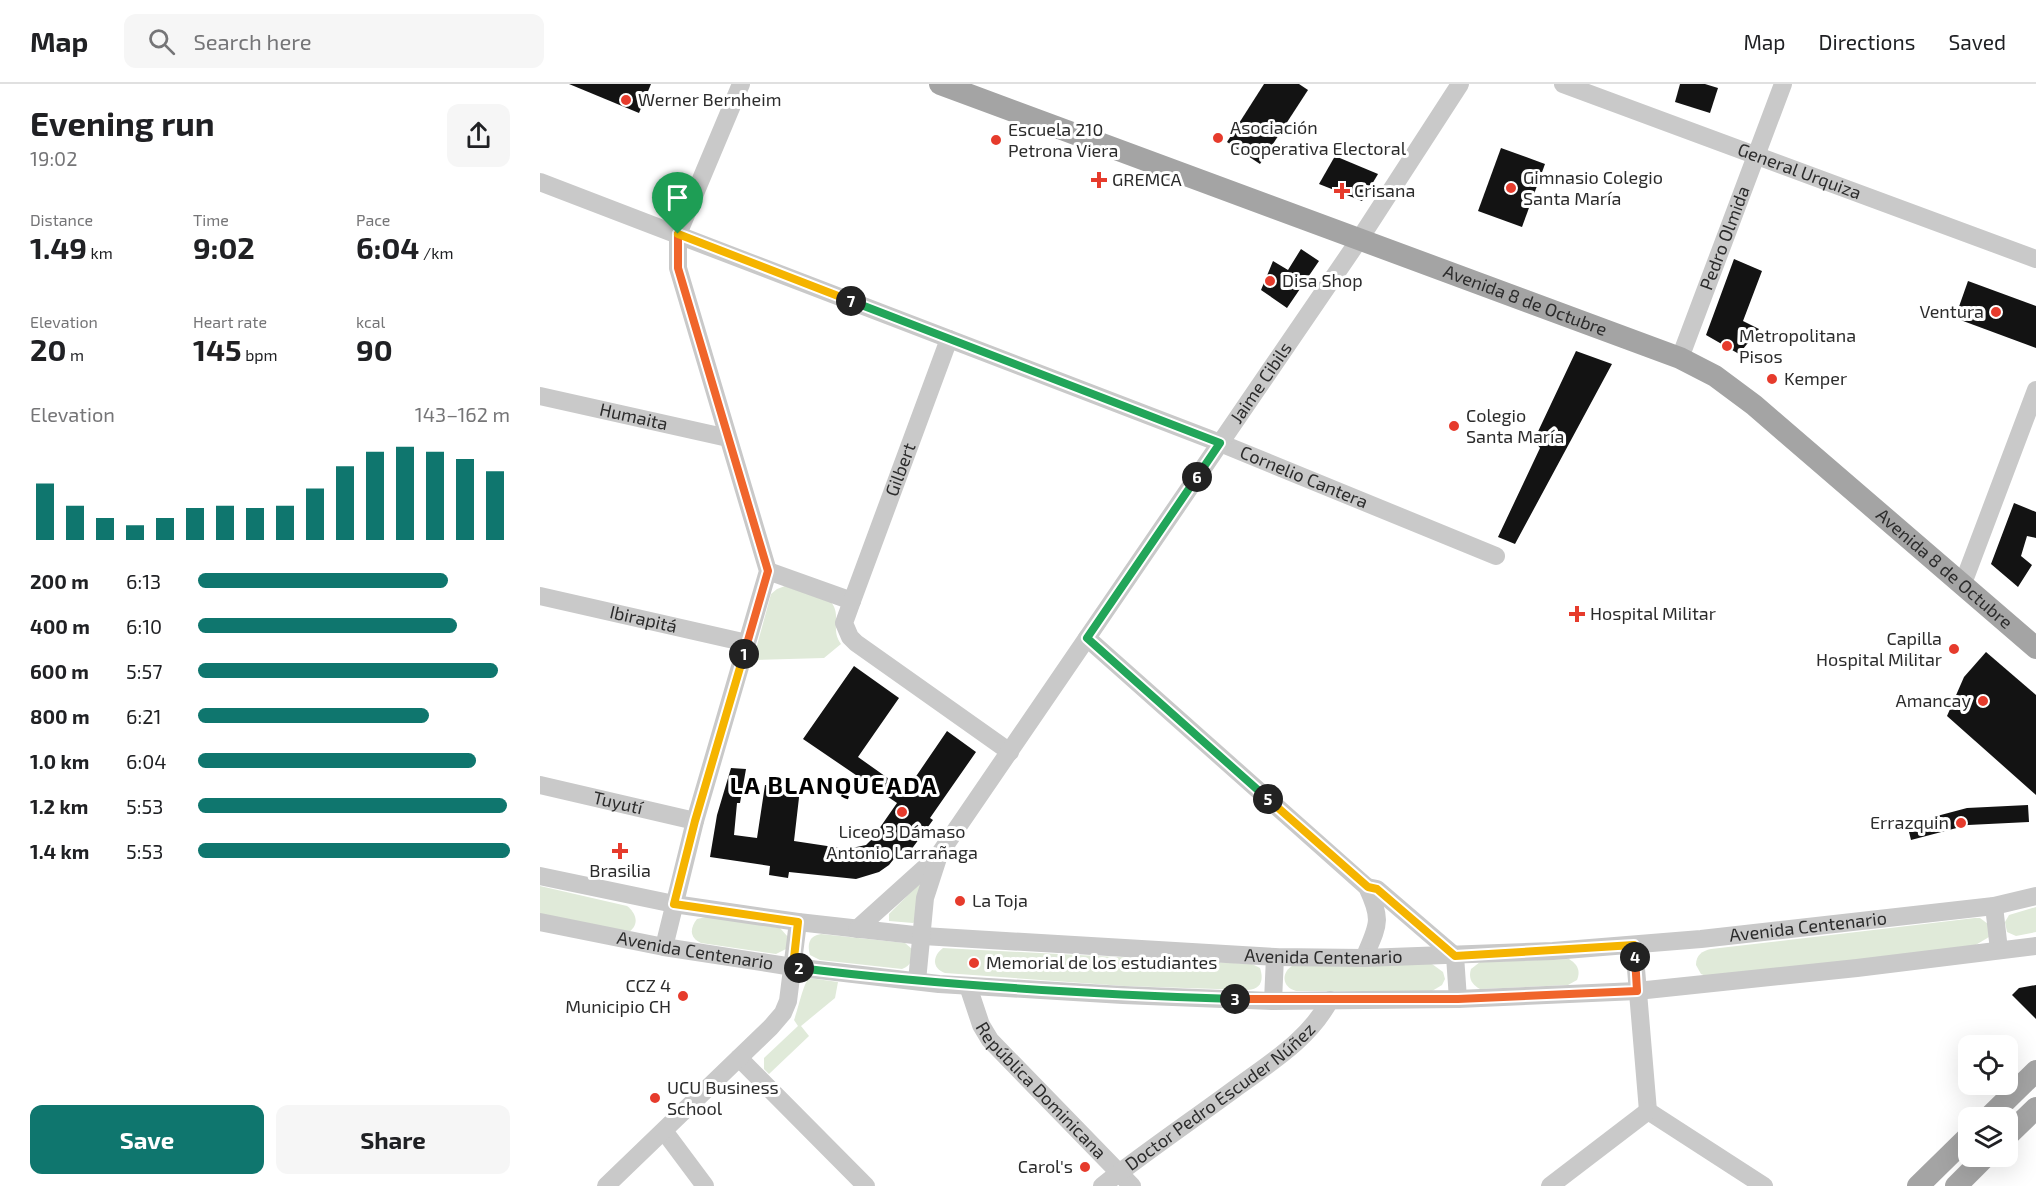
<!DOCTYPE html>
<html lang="en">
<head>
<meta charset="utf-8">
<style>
  :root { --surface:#fff; --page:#f6f6f6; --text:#202124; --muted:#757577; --line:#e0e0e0; --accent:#0f766e }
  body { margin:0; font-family:"Exo 2",sans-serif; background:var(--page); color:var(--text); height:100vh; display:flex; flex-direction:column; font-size:22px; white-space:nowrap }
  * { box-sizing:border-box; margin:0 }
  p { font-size:20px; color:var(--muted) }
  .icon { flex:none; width:33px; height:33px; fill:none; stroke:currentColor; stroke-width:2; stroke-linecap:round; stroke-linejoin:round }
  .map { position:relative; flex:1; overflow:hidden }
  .panel { display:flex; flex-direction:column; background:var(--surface); width:540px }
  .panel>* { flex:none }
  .tools { position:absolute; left:1418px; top:951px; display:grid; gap:12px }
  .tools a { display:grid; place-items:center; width:60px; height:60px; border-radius:12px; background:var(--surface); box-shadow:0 6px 24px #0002; font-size:30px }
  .pin { position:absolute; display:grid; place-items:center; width:51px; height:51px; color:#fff; margin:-62px -26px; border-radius:50% 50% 50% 0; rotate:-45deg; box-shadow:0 0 6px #0007 }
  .pin .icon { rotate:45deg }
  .km { position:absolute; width:30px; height:30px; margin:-15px; border-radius:50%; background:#222; color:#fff; font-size:16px; line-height:30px; text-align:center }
  .round { display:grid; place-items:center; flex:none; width:63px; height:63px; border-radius:12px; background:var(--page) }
  .headline { display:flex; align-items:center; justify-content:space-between; height:102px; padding:0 30px }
  h1 { font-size:33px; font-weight:700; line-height:45px }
  .stats { display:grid; grid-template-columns:repeat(3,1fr); gap:9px; height:102px; padding:6px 30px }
  .stats div { display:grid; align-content:center }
  .stats b { font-size:30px; font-weight:700 }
  .stats small { font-size:16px; font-weight:400 }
  .stats p { font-size:16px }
  .chart { height:168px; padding:12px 30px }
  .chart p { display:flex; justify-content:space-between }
  .chart svg { width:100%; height:108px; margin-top:6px; stroke:var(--accent); stroke-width:6 }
  .primary-button { display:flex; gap:12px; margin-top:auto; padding:12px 30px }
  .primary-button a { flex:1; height:69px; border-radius:12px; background:var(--accent); color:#fff; font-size:24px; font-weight:700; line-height:69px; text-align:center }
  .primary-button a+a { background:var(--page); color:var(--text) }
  ul { padding:0 30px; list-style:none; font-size:20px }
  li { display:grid; grid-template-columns:96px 72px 1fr; align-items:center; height:45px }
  li i { height:15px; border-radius:8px; background:var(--accent) }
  header { display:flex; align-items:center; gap:36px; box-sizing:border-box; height:84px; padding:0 30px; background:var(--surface); border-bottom:2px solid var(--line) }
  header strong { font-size:28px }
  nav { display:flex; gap:33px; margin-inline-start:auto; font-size:21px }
  .search { width:420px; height:54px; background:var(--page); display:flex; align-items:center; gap:15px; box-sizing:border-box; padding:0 21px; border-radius:12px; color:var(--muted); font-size:22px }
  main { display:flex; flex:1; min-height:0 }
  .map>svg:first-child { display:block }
  .grass { fill:#e0ead9 }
  .building { fill:#131313 }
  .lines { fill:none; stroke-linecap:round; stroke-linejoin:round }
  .minor { stroke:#c9c9c9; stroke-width:18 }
  .major { stroke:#a4a4a4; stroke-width:22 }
  .split-1-casing { stroke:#fff; stroke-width:12 }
  .split-2-casing { stroke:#fff; stroke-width:12 }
  .split-3-casing { stroke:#fff; stroke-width:12 }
  .split-4-casing { stroke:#fff; stroke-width:12 }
  .split-5-casing { stroke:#fff; stroke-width:12 }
  .split-6-casing { stroke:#fff; stroke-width:12 }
  .split-7-casing { stroke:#fff; stroke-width:12 }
  .split-8-casing { stroke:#fff; stroke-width:12 }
  .split-1 { stroke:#f0652b; stroke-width:8 }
  .split-2 { stroke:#f5b400; stroke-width:8 }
  .split-3 { stroke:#22a559; stroke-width:8 }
  .split-4 { stroke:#f0652b; stroke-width:8 }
  .split-5 { stroke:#f5b400; stroke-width:8 }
  .split-6 { stroke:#22a559; stroke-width:8 }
  .split-7 { stroke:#22a559; stroke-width:8 }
  .split-8 { stroke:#f5b400; stroke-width:8 }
  .poi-dot { fill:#e63b2c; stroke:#fff; stroke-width:2 }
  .labels { text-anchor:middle; stroke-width:6; stroke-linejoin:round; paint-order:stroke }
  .poi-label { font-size:18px; fill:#2c2c2c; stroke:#fff; text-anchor:start }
  .street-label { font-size:18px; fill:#2c2c2c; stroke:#fff }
  .district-label { font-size:24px; font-weight:bold; letter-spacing:1.5px; fill:#000; stroke:#fff }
</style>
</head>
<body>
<header>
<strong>Map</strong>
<div class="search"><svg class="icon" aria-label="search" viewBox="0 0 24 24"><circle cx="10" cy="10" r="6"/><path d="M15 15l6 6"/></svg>Search here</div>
<nav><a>Map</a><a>Directions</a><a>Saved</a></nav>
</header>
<main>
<section class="panel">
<div class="headline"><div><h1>Evening run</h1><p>19:02</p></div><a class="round"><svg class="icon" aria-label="share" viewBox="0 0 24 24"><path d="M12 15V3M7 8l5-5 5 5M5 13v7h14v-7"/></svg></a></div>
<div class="stats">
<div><p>Distance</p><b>1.49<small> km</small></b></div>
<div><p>Time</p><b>9:02</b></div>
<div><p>Pace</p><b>6:04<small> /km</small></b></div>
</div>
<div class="stats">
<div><p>Elevation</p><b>20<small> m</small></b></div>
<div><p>Heart rate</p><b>145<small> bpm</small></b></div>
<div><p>kcal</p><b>90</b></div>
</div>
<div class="chart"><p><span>Elevation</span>143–162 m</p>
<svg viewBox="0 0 160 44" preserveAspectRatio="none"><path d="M5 44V21M15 44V30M25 44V35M35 44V38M45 44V35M55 44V31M65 44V30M75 44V31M85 44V30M95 44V23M105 44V14M115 44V8M125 44V6M135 44V8M145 44V11M155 44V16"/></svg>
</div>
<ul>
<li><b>200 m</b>6:13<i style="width:80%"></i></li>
<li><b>400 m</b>6:10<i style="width:83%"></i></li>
<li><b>600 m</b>5:57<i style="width:96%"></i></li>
<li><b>800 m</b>6:21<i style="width:74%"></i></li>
<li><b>1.0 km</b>6:04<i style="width:89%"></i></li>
<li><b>1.2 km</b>5:53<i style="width:99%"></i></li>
<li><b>1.4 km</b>5:53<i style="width:100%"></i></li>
</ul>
<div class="primary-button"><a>Save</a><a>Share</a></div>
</section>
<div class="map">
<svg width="1496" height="1102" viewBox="0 0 1496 1102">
  <rect width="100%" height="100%" fill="#fff"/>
  <g class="grass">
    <path d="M245 502 291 518C302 531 290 546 301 560L284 574 213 576 231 510 237 505Z"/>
    <path d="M394 780 376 837 373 839 349 837V830L376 803Z"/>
    <path d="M0 802 87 822C96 829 100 840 89 848L0 831Z"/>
    <path d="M1496 823V848L1476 852 1467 848 1465 838 1469 831Z"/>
    <path d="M166 833 240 844 248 853V864L236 870 161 859C149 853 150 844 157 835Z"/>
    <path d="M1435 834H1440L1448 840 1449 853 1434 862 1356 872 1166 892 1161 890 1156 881C1156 871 1162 867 1171 865Z"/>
    <path d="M281 850 365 859 372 865C372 876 372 881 362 885L280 876 270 871C267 860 269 852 281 850Z"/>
    <path d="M403 864 712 880 720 884C724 896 721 905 708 906L584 902 405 889C391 884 393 871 403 864Z"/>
    <path d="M1029 875C1037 880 1041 886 1037 896L1028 901 940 905C932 901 928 894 931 885L940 878Z"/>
    <path d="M892 880 903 888 905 895 902 901 892 907H756C741 903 741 887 754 881Z"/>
    <path d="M269 894 298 898 295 914 261 942 269 952 229 990 224 985V974L258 942 254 936C258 926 263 900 269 894Z"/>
  </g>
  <g class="building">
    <path d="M29 0H111L99 29Z"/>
    <path d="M724 0H759L768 6 720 80 687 58Z"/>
    <path d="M1140 0H1165L1178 4 1170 29 1135 18Z"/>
    <path d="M961 64 1005 80 982 143 938 127Z"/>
    <path d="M795 72 838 90 822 117 779 100Z"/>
    <path d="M761 165 779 177 747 224 721 206 733 177 748 186Z"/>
    <path d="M1194 175 1222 187 1203 237 1219 245 1199 270 1166 251Z"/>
    <path d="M1428 197 1496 222V264L1415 234Z"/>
    <path d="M1036 267 1072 280 975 460 958 453 1000 364 994 356Z"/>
    <path d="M1474 419 1496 428V454L1487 452 1481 472 1492 481 1478 503 1451 480Z"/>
    <path d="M1446 568 1496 611V711L1407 632 1424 593Z"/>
    <path d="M314 582 359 614 318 673 366 707 407 647 436 668 390 734 393 736 368 770 361 766 349 781 339 788 316 795 249 788 248 794 229 791 230 782 170 773 177 731 191 684 206 685 200 719H197L194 751 217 754 225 701 260 705 254 757 307 765 326 761 332 755 357 719 263 655Z"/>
    <path d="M1488 721 1489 738 1428 741 1371 756 1367 740 1427 724Z"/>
    <path d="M1496 901V935L1472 911 1479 904Z"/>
  </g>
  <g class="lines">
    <g class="minor">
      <path id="s1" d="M1023 0 1496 175"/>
      <path id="s2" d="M0 98 680 359 956 472"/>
      <path id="s3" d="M1140 274 1243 0"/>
      <path id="s4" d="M0 312 188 354"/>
      <path d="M228 487 312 517 304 539 310 553 316 559 470 668"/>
      <path d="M1422 502 1496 306"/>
      <path id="s5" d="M0 512 207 559"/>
      <path id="s6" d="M312 517 409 255"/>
      <path d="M547 554 827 803C843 837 838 841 824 874"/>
      <path id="s7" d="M0 701 155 737"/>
      <path id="s8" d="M0 792 134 820 258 838 383 852 735 873 824 874 1013 867 1161 855 1454 822 1496 812"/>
      <path d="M827 803 837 805 915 872 918 915"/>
      <path d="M1454 822 1459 866"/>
      <path id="s9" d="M0 838 124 863 253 883 399 900 583 911 733 917 918 915 1097 907 1317 884 1496 862"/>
      <path id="s10" d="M317 845 398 772 819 156 920 0"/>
      <path d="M1094 861 1108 1027"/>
      <path d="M124 863 155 737 228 487 138 184V150L201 0"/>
      <path d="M377 897 385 814 398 774"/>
      <path id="s11" d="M428 902 441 941 450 956 592 1102"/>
      <path d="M733 917 735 873"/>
      <path d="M199 974 326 1102"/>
      <path d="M1108 1027 1224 1102"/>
      <path d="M124 1047 165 1102"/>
      <path d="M66 1102 231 943 243 929 248 917 258 838"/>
      <path id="s12" d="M562 1102C607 1067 654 1035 700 1001 733 977 770 954 790 916"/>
      <path d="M1010 1102 1108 1027"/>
    </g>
    <g class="major">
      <path id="s13" d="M400 0 1140 274 1175 292 1214 321 1496 564"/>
      <path d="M1448 1034 1496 987"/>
      <path d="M1467 1052 1496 1024"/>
      <path d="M1378 1102 1428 1053"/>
      <path d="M1416 1102 1446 1072"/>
    </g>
  </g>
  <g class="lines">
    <g class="split-1-casing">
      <path id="split-1" d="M138 150V184L228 487 204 570"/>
    </g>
    <g class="split-2-casing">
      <path id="split-2" d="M204 570 155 737 134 820 258 838 253 883 259 884"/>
    </g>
    <g class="split-3-casing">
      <path id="split-3" d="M259 884C404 902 549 910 695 915"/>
    </g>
    <g class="split-4-casing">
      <path id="split-4" d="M695 915H918L1097 907 1095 873"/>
    </g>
    <g class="split-5-casing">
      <path id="split-5" d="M728 715 828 803 837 805 915 872 1094 861 1095 873"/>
    </g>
    <g class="split-6-casing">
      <path id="split-6" d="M657 393 547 554 728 715"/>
    </g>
    <g class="split-7-casing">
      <path id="split-7" d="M311 217 680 359 657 393"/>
    </g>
    <g class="split-8-casing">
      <path id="split-8" d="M138 150 311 217"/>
    </g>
    <use href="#split-1" class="split-1"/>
    <use href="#split-2" class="split-2"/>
    <use href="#split-3" class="split-3"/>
    <use href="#split-4" class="split-4"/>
    <use href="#split-5" class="split-5"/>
    <use href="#split-6" class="split-6"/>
    <use href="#split-7" class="split-7"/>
    <use href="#split-8" class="split-8"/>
  </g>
  <g class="poi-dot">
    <circle cx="86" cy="16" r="6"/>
    <circle cx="678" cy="54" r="6"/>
    <circle cx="456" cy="56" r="6"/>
    <path d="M556 87h6v6h6v6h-6v6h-6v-6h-6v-6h6z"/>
    <circle cx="971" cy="104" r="6"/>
    <path d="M799 98h6v6h6v6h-6v6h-6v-6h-6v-6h6z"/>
    <circle cx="730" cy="197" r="6"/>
    <circle cx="1456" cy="228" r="6"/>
    <circle cx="1187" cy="262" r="6"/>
    <circle cx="1232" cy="295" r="6"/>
    <circle cx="914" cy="342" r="6"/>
    <path d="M1034 521h6v6h6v6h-6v6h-6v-6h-6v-6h6z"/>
    <circle cx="1414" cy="565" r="6"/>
    <circle cx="1443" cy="617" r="6"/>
    <circle cx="362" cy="728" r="6"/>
    <circle cx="1421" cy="739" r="6"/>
    <path d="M77 758h6v6h6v6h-6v6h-6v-6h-6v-6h6z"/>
    <circle cx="420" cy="817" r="6"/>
    <circle cx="434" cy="879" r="6"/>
    <circle cx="143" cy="912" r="6"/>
    <circle cx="115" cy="1014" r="6"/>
    <circle cx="545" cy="1083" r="6"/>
  </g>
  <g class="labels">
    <g class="poi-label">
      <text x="98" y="22">Werner Bernheim</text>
      <text x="690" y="50">Asociación<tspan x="690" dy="21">Cooperativa Electoral</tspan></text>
      <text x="468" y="52">Escuela 210<tspan x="468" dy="21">Petrona Viera</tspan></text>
      <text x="983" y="100">Gimnasio Colegio<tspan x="983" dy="21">Santa María</tspan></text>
      <text x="572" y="102">GREMCA</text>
      <text x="814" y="113">Crisana</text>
      <text x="742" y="203">Disa Shop</text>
      <text x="1444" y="234" text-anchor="end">Ventura</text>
      <text x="1199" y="258">Metropolitana<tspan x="1199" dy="21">Pisos</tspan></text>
      <text x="1244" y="301">Kemper</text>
      <text x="926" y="338">Colegio<tspan x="926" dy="21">Santa María</tspan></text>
      <text x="1050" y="536">Hospital Militar</text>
      <text x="1402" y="561" text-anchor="end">Capilla<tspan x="1402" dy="21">Hospital Militar</tspan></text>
      <text x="1431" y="623" text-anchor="end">Amancay</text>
      <text x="1409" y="745" text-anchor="end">Errazquin</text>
      <text x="362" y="754" text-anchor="middle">Liceo 3 Dámaso<tspan x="362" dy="21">Antonio Larrañaga</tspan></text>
      <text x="80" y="793" text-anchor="middle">Brasilia</text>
      <text x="432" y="823">La Toja</text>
      <text x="446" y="885">Memorial de los estudiantes</text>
      <text x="131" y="908" text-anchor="end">CCZ 4<tspan x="131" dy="21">Municipio CH</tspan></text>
      <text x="127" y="1010">UCU Business<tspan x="127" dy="21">School</tspan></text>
      <text x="533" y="1089" text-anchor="end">Carol's</text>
    </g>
    <g class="street-label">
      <text dy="6" stroke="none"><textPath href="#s1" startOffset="252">General Urquiza</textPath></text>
      <text dy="6" stroke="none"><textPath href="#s3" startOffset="128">Pedro Olmida</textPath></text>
      <text dy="6" stroke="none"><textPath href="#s13" startOffset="624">Avenida 8 de Octubre</textPath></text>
      <text dy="6" stroke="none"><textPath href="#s10" startOffset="682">Jaime Cibils</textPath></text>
      <text dy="6" stroke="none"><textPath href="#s4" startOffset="96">Humaita</textPath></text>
      <text dy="6" stroke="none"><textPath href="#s6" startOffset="140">Gilbert</textPath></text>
      <text dy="6" stroke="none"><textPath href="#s2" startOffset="819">Cornelio Cantera</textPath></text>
      <text dy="6" stroke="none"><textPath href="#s13" startOffset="1128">Avenida 8 de Octubre</textPath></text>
      <text dy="6" stroke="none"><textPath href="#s5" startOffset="106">Ibirapitá</textPath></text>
      <text dy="6" stroke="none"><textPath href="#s7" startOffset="80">Tuyutí</textPath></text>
      <text dy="6" stroke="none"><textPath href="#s8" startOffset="1275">Avenida Centenario</textPath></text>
      <text dy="6" stroke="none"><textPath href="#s9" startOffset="158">Avenida Centenario</textPath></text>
      <text dy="6" stroke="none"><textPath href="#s8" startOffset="789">Avenida Centenario</textPath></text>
      <text dy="6" stroke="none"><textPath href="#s11" startOffset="130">República Dominicana</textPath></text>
      <text dy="6" stroke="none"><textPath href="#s12" startOffset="148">Doctor Pedro Escuder Núñez</textPath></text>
    </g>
    <g class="district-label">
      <text x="294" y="710">LA BLANQUEADA</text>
    </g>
  </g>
</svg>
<div class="tools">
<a><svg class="icon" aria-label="locate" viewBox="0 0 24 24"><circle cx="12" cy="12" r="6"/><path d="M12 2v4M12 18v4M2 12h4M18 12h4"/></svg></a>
<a><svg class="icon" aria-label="layers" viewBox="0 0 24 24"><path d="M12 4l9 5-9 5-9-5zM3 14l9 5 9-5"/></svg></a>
</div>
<div class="pin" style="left:138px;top:150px;background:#1e9e55"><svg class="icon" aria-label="arrive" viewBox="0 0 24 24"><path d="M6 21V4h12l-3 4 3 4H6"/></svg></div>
<b class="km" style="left:204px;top:570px">1</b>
<b class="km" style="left:259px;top:884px">2</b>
<b class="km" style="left:695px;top:915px">3</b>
<b class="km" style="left:1095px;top:873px">4</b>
<b class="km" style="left:728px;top:715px">5</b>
<b class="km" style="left:657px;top:393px">6</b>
<b class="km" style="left:311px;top:217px">7</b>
</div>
</main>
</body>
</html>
